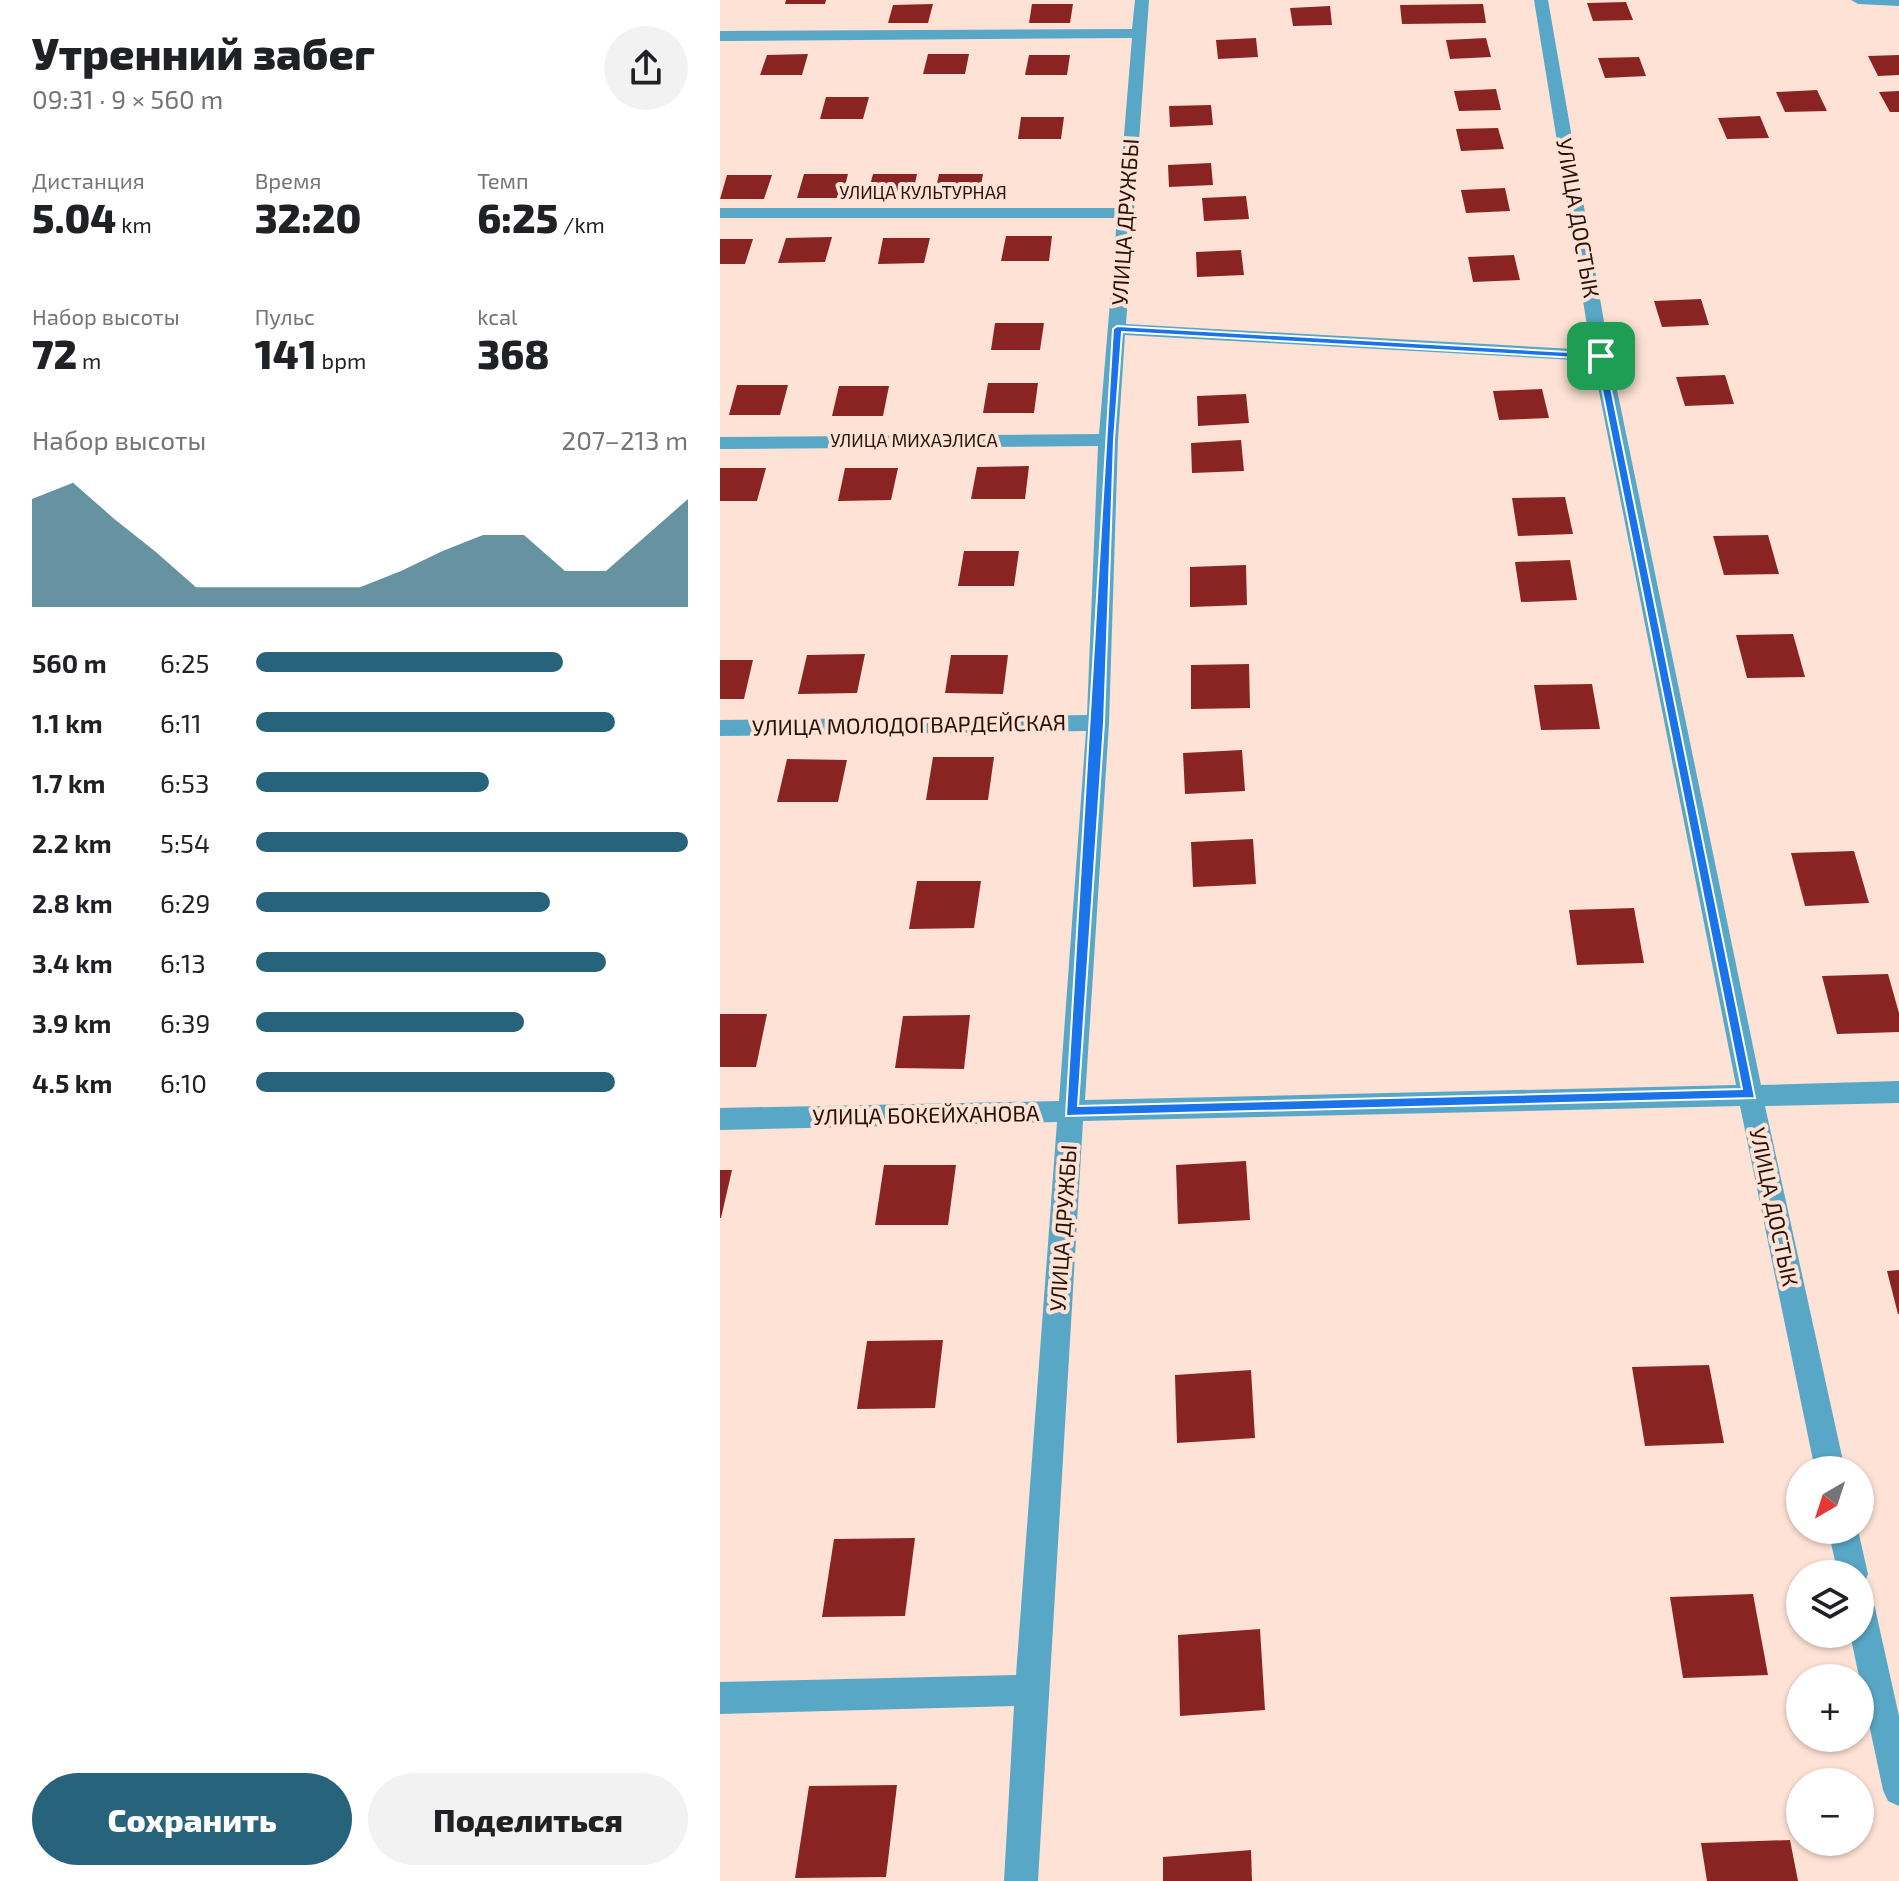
<!DOCTYPE html>
<html lang="ru">
<head>
<meta charset="utf-8">
<style>
  :root { --surface:#fff; --page:#f2f2f2; --text:#202124; --muted:#757577; --accent:#27647b }
  body { margin:0; font-family:"Exo 2",sans-serif; background:var(--page); color:var(--text); height:100vh; display:flex; flex-direction:column; font-size:30px; white-space:nowrap }
  * { box-sizing:border-box; margin:0 }
  p { font-size:26px; color:var(--muted) }
  .icon { flex:none; width:44px; height:44px; fill:none; stroke:currentColor; stroke-width:2; stroke-linecap:round; stroke-linejoin:round }
  .map { position:relative; flex:1; overflow:hidden }
  .panel { display:flex; flex-direction:column; background:var(--surface); width:720px }
  .panel>* { flex:none }
  .needle { width:52px; rotate:219deg }
  .buttons { position:absolute; left:1066px; top:1456px; display:grid; gap:16px }
  .buttons a { display:grid; place-items:center; width:88px; height:88px; border-radius:50%; background:var(--surface); box-shadow:0 2px 6px #0004; font-size:40px }
  .pin { position:absolute; display:grid; place-items:center; width:68px; height:68px; color:#fff; margin:-34px; border-radius:16px; box-shadow:0 4px 12px #0006 }
  .round { display:grid; place-items:center; flex:none; width:84px; height:84px; border-radius:42px; background:var(--page) }
  .overview { display:flex; align-items:center; justify-content:space-between; height:136px; padding:0 32px }
  h1 { font-size:44px; font-weight:800; line-height:60px }
  .metrics { display:grid; grid-template-columns:repeat(3,1fr); gap:12px; height:136px; padding:8px 32px }
  .metrics div { display:grid; align-content:center }
  .metrics b { font-size:40px; font-weight:800 }
  .metrics small { font-size:22px; font-weight:400 }
  .metrics p { font-size:22px }
  .chart { height:224px; padding:16px 32px }
  .chart p { display:flex; justify-content:space-between }
  .chart svg { width:100%; height:144px; margin-top:8px; fill:var(--accent); opacity:.7 }
  .button { display:flex; gap:16px; margin-top:auto; padding:16px 32px }
  .button a { flex:1; height:92px; border-radius:48px; background:var(--accent); color:#fff; font-size:32px; font-weight:800; line-height:92px; text-align:center }
  .button a+a { background:var(--page); color:var(--text) }
  ul { padding:0 32px; list-style:none; font-size:26px }
  li { display:grid; grid-template-columns:128px 96px 1fr; align-items:center; height:60px }
  li i { height:20px; border-radius:10px; background:var(--accent) }
  main { display:flex; flex:1; min-height:0 }
  .map>svg:first-child { display:block }
  .building { fill:#8a2422 }
  .lines { fill:none; stroke-linecap:round; stroke-linejoin:round }
  .minor { fill:#59a7c6; fill-rule:evenodd }
  .route { fill:#1a73e8; stroke:#fff; stroke-width:2; fill-rule:evenodd }
  .labels { text-anchor:middle; stroke-width:8; stroke-linejoin:round; paint-order:stroke }
  .far-street-label { font-size:18px; fill:#281106; stroke:#fee2d5 }
  .street-label { font-size:22px; fill:#281106; stroke:#fee2d5 }
</style>
</head>
<body>
<main>
<section class="panel">
<div class="overview"><div><h1>Утренний забег</h1><p>09:31 · 9 × 560 m</p></div><a class="round"><svg class="icon" aria-label="share" viewBox="0 0 24 24"><path d="M12 15V3M7 8l5-5 5 5M5 13v7h14v-7"/></svg></a></div>
<div class="metrics">
<div><p>Дистанция</p><b>5.04<small> km</small></b></div>
<div><p>Время</p><b>32:20</b></div>
<div><p>Темп</p><b>6:25<small> /km</small></b></div>
</div>
<div class="metrics">
<div><p>Набор высоты</p><b>72<small> m</small></b></div>
<div><p>Пульс</p><b>141<small> bpm</small></b></div>
<div><p>kcal</p><b>368</b></div>
</div>
<div class="chart"><p><span>Набор высоты</span>207–213 m</p>
<svg viewBox="0 0 160 44" preserveAspectRatio="none"><path d="M0 44V11L10 6L20 17L30 27L40 38L50 38L60 38L70 38L80 38L90 33L100 27L110 22L120 22L130 33L140 33L150 22L160 11V44z"/></svg>
</div>
<ul>
<li><b>560 m</b>6:25<i style="width:71%"></i></li>
<li><b>1.1 km</b>6:11<i style="width:83%"></i></li>
<li><b>1.7 km</b>6:53<i style="width:54%"></i></li>
<li><b>2.2 km</b>5:54<i style="width:100%"></i></li>
<li><b>2.8 km</b>6:29<i style="width:68%"></i></li>
<li><b>3.4 km</b>6:13<i style="width:81%"></i></li>
<li><b>3.9 km</b>6:39<i style="width:62%"></i></li>
<li><b>4.5 km</b>6:10<i style="width:83%"></i></li>
</ul>
<div class="button"><a>Сохранить</a><a>Поделиться</a></div>
</section>
<div class="map">
<svg width="1179" height="1881" viewBox="0 0 1179 1881">
  <rect width="100%" height="100%" fill="#fee2d5"/>
  <g class="building">
    <path d="M66 0H106L105 4H65Z"/>
    <path d="M906 2 913 20 873 21 867 3Z"/>
    <path d="M213 4 208 23H168L173 5Z"/>
    <path d="M312 4H353L350 23H309Z"/>
    <path d="M763 4 766 23 682 24 680 5Z"/>
    <path d="M610 6 612 25 573 26 570 8Z"/>
    <path d="M536 38 538 57 498 59 496 40Z"/>
    <path d="M766 38 771 57 730 59 726 40Z"/>
    <path d="M88 54 82 75H40L47 55Z"/>
    <path d="M208 54H249L245 74H203Z"/>
    <path d="M309 55H350L347 75H305Z"/>
    <path d="M1179 55V75L1158 76 1148 56Z"/>
    <path d="M919 57 926 76 885 78 878 58Z"/>
    <path d="M776 89 781 110 739 111 734 91Z"/>
    <path d="M1097 90 1107 111 1065 112 1056 92Z"/>
    <path d="M1179 91V112H1170L1159 92Z"/>
    <path d="M106 97H149L143 119H100Z"/>
    <path d="M491 105 493 125 450 127 449 106Z"/>
    <path d="M1040 116 1049 138 1007 139 998 118Z"/>
    <path d="M301 117H344L341 139H298Z"/>
    <path d="M778 128 784 149 741 151 736 129Z"/>
    <path d="M491 163 493 185 449 187 448 165Z"/>
    <path d="M84 174H128L122 198H77Z"/>
    <path d="M153 174H197L192 197H147Z"/>
    <path d="M219 174H263L259 197H214Z"/>
    <path d="M7 175H52L44 199H0Z"/>
    <path d="M785 188 790 211 746 213 741 190Z"/>
    <path d="M526 196 529 219 484 221 482 198Z"/>
    <path d="M286 236H332L329 261H281Z"/>
    <path d="M112 237 105 262 58 263 66 238Z"/>
    <path d="M163 238H210L204 263 158 264Z"/>
    <path d="M0 239H33L25 264H0Z"/>
    <path d="M521 250 524 275 477 277 476 252Z"/>
    <path d="M794 255 800 280 753 282 748 257Z"/>
    <path d="M981 299 989 325 942 327 934 301Z"/>
    <path d="M275 323H324L320 350H271Z"/>
    <path d="M1005 375 1014 404 965 406 956 377Z"/>
    <path d="M268 383H318L314 413H263Z"/>
    <path d="M17 385H68L60 415H9Z"/>
    <path d="M119 386H169L163 416H112Z"/>
    <path d="M822 389 829 418 779 420 773 391Z"/>
    <path d="M526 394 529 423 478 426 477 396Z"/>
    <path d="M521 440 524 471 472 473 471 443Z"/>
    <path d="M309 466 305 499H251L257 467Z"/>
    <path d="M0 468H46L37 501H0Z"/>
    <path d="M125 468H178L171 500 118 501Z"/>
    <path d="M845 497 853 534 798 536 792 498Z"/>
    <path d="M1048 535 1059 574 1004 575 993 536Z"/>
    <path d="M244 551H299L294 586H238Z"/>
    <path d="M850 560 857 600 801 602 795 562Z"/>
    <path d="M526 565 527 605 470 607V567Z"/>
    <path d="M1073 634 1085 677 1027 678 1016 635Z"/>
    <path d="M145 654 137 693 78 694 87 655Z"/>
    <path d="M231 655H288L283 694 225 693Z"/>
    <path d="M0 660H33L24 699H0Z"/>
    <path d="M529 664 530 708 471 709V665Z"/>
    <path d="M872 684 880 729 821 730 814 685Z"/>
    <path d="M522 750 525 791 465 794 463 753Z"/>
    <path d="M213 757H274L268 800H206Z"/>
    <path d="M67 759 127 760 118 802H57Z"/>
    <path d="M533 839 536 884 473 887 471 842Z"/>
    <path d="M1134 851 1149 903 1085 906 1071 853Z"/>
    <path d="M197 881H261L254 928 189 929Z"/>
    <path d="M914 908 924 963 857 965 849 910Z"/>
    <path d="M1168 974 1179 1013V1032L1117 1034 1102 976Z"/>
    <path d="M0 1014H47L36 1067H0Z"/>
    <path d="M250 1015 244 1069 175 1068 183 1016Z"/>
    <path d="M526 1161 530 1220 458 1224 456 1165Z"/>
    <path d="M164 1165H236L228 1225H155Z"/>
    <path d="M0 1170H12L1 1218H0Z"/>
    <path d="M1179 1270V1314H1178L1167 1271Z"/>
    <path d="M223 1340 215 1408 137 1409 147 1341Z"/>
    <path d="M989 1365 1004 1443 925 1446 912 1367Z"/>
    <path d="M531 1370 535 1438 457 1443 455 1375Z"/>
    <path d="M195 1538 185 1616 102 1617 114 1539Z"/>
    <path d="M1033 1594 1048 1675 963 1678 950 1597Z"/>
    <path d="M540 1629 545 1710 460 1716 458 1635Z"/>
    <path d="M177 1785 166 1877 75 1878 89 1786Z"/>
    <path d="M1070 1840 1078 1881H987L981 1843Z"/>
    <path d="M531 1850 532 1881H443V1857Z"/>
  </g>
  <g class="lines">
    <g class="minor">
      <path d="M415 0H429L406 324 871 350 814 0H828L890 356 1041 1085 1179 1081V1103L1045 1106 1125 1470H1095L1020 1106 363 1121 318 1881H284L294 1706 0 1714V1682L296 1675 337 1122 0 1130V1108L339 1101 366 731 0 736V720L367 715 378 446 0 449V437L379 434 397 218H0V208H398L412 38 0 41V31L412 29ZM405 335 873 361 1016 1085 365 1100 389 723 398 440Z"/>
      <path d="M1131 0H1179V6L1138 4Z"/>
      <path d="M1108 1530H1138L1148 1574 1144 1584 1140 1586V1574H1118Z"/>
      <path d="M1140 1593 1151 1597 1155 1608 1179 1716V1806L1168 1801 1163 1790 1130 1634H1140Z"/>
    </g>
  </g>
  <path class="route" d="M397 326 884 354 1035 1098 346 1116 393 329ZM402 332 876 359 1022 1089 358 1106 384 723 394 440Z"/>
  <g class="labels">
    <g class="far-street-label">
      <text x="203" y="199">УЛИЦА КУЛЬТУРНАЯ</text>
      <text x="194" y="447">УЛИЦА МИХАЭЛИСА</text>
    </g>
    <g class="street-label">
      <text transform="translate(858 218) rotate(80)" y="8">УЛИЦА ДОСТЫК</text>
      <text transform="translate(405 222) rotate(-86)" y="8">УЛИЦА ДРУЖБЫ</text>
      <text transform="translate(189 725) rotate(-1)" y="8">УЛИЦА МОЛОДОГВАРДЕЙСКАЯ</text>
      <text transform="translate(206 1115) rotate(-1)" y="8">УЛИЦА БОКЕЙХАНОВА</text>
      <text transform="translate(1054 1207) rotate(78)" y="8">УЛИЦА ДОСТЫК</text>
      <text transform="translate(343 1228) rotate(-86)" y="8">УЛИЦА ДРУЖБЫ</text>
    </g>
  </g>
</svg>
<div class="buttons">
<a><svg class="needle" viewBox="-14 -14 28 28"><path d="M0-13l5 13h-10z" fill="#e53935"/><path d="M0 13l5-13h-10z" fill="#757577"/></svg></a>
<a><svg class="icon" aria-label="layers" viewBox="0 0 24 24"><path d="M12 4l9 5-9 5-9-5zM3 14l9 5 9-5"/></svg></a>
<a>+</a>
<a>−</a>
</div>
<div class="pin" style="left:881px;top:356px;background:#1e9e55"><svg class="icon" aria-label="arrive" viewBox="0 0 24 24"><path d="M6 21V4h12l-3 4 3 4H6"/></svg></div>
</div>
</main>
</body>
</html>
